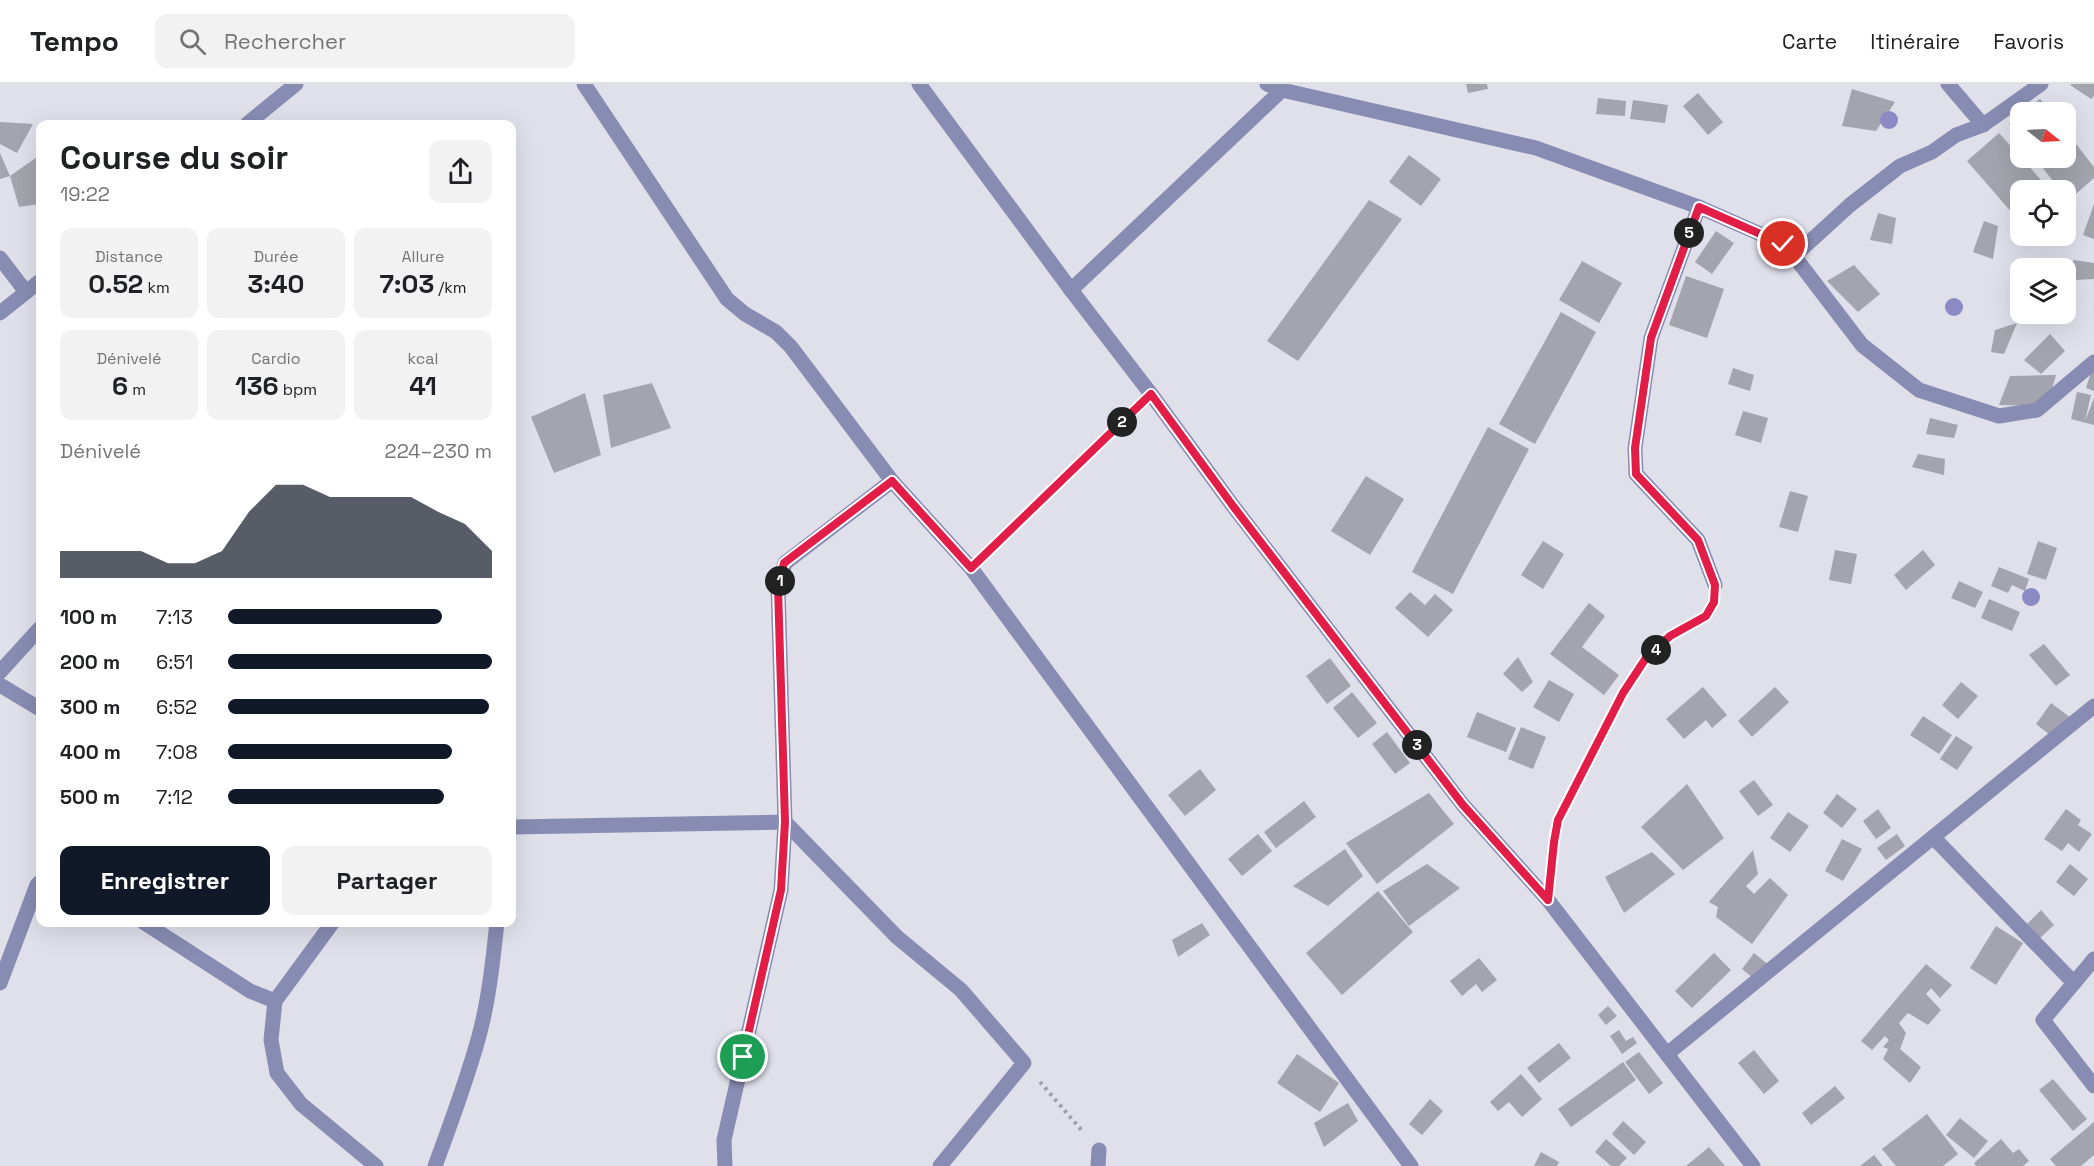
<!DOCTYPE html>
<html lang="fr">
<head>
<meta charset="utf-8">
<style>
  :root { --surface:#fff; --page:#f2f2f2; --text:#202124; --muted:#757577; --line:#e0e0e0; --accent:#111827 }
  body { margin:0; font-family:"Space Grotesk",sans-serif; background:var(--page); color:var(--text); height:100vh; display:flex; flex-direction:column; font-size:22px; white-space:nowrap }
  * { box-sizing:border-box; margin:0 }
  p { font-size:20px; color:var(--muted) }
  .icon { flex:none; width:33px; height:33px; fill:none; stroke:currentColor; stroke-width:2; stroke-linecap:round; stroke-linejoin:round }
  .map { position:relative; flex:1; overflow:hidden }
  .side { position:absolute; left:36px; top:36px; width:480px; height:807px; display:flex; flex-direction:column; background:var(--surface); border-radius:12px; box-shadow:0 6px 24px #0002 }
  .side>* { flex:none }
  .needle { width:39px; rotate:108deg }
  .buttons { position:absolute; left:2010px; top:18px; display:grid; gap:12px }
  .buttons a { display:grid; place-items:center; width:66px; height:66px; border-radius:12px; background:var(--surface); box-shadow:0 6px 24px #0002; font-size:30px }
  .pin { position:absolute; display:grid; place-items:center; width:51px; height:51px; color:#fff; margin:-26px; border:3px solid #fff; border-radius:50%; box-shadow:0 2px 6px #0007 }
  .km { position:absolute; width:30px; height:30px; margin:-15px; border-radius:50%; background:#222; color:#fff; font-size:16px; line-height:30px; text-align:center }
  .round { display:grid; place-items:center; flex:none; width:63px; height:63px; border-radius:12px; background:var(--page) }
  .head { display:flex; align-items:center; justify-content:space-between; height:102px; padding:0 24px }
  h1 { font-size:33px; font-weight:600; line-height:45px }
  .figures { display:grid; grid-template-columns:repeat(3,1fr); gap:9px; height:102px; padding:6px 24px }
  .figures div { display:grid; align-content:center; border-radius:12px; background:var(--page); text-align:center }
  .figures b { font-size:26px; font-weight:600 }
  .figures small { font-size:16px; font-weight:400 }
  .figures p { font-size:16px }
  .chart { height:168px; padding:12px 24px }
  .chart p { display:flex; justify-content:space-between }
  .chart svg { width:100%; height:108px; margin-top:6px; fill:var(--accent); opacity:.7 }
  .cta { display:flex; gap:12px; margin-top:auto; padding:12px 24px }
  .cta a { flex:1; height:69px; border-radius:12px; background:var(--accent); color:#fff; font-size:24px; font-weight:600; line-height:69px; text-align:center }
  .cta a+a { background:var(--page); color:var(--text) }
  ul { padding:0 24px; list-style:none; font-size:20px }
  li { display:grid; grid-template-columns:96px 72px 1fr; align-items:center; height:45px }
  li i { height:15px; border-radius:8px; background:var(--accent) }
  header { display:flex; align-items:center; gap:36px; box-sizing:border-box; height:84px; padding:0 30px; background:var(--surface); border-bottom:2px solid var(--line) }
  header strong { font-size:28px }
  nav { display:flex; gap:33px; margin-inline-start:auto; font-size:21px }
  .search { width:420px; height:54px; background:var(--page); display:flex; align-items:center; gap:15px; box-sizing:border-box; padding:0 21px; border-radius:12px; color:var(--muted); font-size:22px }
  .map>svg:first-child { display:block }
  .building { fill:#a3a4ad }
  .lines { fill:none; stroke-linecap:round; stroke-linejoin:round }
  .path { stroke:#9e9ea6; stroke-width:4; stroke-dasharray:3 4.5; stroke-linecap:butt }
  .minor { stroke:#888cb2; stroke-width:15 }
  .tertiary { stroke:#888cb2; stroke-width:15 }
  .tree { fill:#8b8ac5 }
  .route-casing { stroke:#fff; stroke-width:12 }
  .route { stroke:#e11d48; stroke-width:8 }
</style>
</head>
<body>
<header>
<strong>Tempo</strong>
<div class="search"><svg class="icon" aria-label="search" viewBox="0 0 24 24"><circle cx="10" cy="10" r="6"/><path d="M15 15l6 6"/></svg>Rechercher</div>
<nav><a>Carte</a><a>Itinéraire</a><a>Favoris</a></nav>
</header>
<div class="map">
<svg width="2094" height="1082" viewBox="0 0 2094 1082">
  <rect width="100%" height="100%" fill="#dfe0ea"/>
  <g class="building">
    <path d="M1466 0H1487L1488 5 1468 9Z"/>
    <path d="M2072 0H2094V12L2091 15 2070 1Z"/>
    <path d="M1852 5 1895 18 1876 47 1842 42Z"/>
    <path d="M1698 9 1723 38 1708 51 1683 22Z"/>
    <path d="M1598 14 1626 17 1625 32 1596 30Z"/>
    <path d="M2040 15 2051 28H2023Z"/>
    <path d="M1633 16 1668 21 1665 39 1630 35Z"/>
    <path d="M2020 31V55L2009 40Z"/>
    <path d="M0 38 33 40 17 69 0 60Z"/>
    <path d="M2066 47 2094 83V94L2068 117 2066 114V106H2060L2035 74H2066Z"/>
    <path d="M1999 49 2050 106H2020V138L1967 77Z"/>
    <path d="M0 69 10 92 0 95Z"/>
    <path d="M40 71V120L19 123 10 92Z"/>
    <path d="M1409 71 1441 95 1421 122 1389 98Z"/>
    <path d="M1369 116 1402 135 1298 277 1267 257Z"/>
    <path d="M2094 120V155L2083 151Z"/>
    <path d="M1878 129 1896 134 1892 160 1870 156Z"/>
    <path d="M1984 137 1998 142 1993 175 1973 168Z"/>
    <path d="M1716 147 1734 159 1712 190 1695 178Z"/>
    <path d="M2073 176 2094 179V195L2075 196 2071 187Z"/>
    <path d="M1582 177 1622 199 1599 239 1559 216Z"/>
    <path d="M1854 181 1880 210 1858 228 1827 197Z"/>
    <path d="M1686 192 1724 205 1707 254 1669 241Z"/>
    <path d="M1561 228 1596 248 1535 360 1499 340Z"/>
    <path d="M2017 239 2004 270 1991 268 1995 246Z"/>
    <path d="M2050 250 2065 267 2041 290 2024 276Z"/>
    <path d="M1733 284 1754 291 1750 307 1728 300Z"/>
    <path d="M2092 285H2094V307L2086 304Z"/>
    <path d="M2056 291 2047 322 1999 321 2010 292Z"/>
    <path d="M652 299 671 344 611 364 603 311Z"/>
    <path d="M2077 308 2091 311 2085 337 2094 314V341L2071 335Z"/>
    <path d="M585 309 601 371 554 389 531 333Z"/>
    <path d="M1743 327 1768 334 1761 359 1735 351Z"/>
    <path d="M1930 334 1958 341 1954 354 1926 350Z"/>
    <path d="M1488 343 1529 365 1453 510 1412 488Z"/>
    <path d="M1918 370 1945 375 1944 391 1912 383Z"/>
    <path d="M1366 392 1404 415 1370 471 1331 447Z"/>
    <path d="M1790 407 1808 412 1798 448 1779 443Z"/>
    <path d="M1543 457 1564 470 1543 505 1521 491Z"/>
    <path d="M2038 457 2057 464 2046 496 2027 490Z"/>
    <path d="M1835 466 1857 470 1851 500 1829 496Z"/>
    <path d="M1923 466 1935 481 1906 506 1894 491Z"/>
    <path d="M1999 483 2029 495 2025 507 2012 501 2008 509 1991 502Z"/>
    <path d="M1959 497 1983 508 1975 524 1951 514Z"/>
    <path d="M1410 508 1425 521 1435 510 1453 526 1428 553 1395 524Z"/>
    <path d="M1989 515 2020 528 2012 547 1981 534Z"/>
    <path d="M1589 519 1605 532 1582 563 1619 591 1604 611 1550 570Z"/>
    <path d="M2044 560 2070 591 2056 602 2029 571Z"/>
    <path d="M1518 573 1533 598 1522 608 1503 590Z"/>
    <path d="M1330 574 1351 602 1327 620 1306 592Z"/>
    <path d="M1549 596 1574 610 1559 638 1533 623Z"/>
    <path d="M1961 598 1978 612 1958 635 1942 621Z"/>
    <path d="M1703 603 1727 631 1712 644 1706 636 1684 655 1666 635Z"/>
    <path d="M1775 603 1789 618 1752 653 1738 637Z"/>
    <path d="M1352 608 1377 639 1358 654 1333 624Z"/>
    <path d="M2051 619 2071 634 2055 655 2036 640Z"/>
    <path d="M1477 628 1516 644 1506 668 1467 653Z"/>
    <path d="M1923 632 1952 651 1939 670 1910 651Z"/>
    <path d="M1521 643 1546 653 1533 685 1508 675Z"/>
    <path d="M1387 648 1410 679 1395 690 1372 660Z"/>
    <path d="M1956 652 1973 663 1957 686 1940 675Z"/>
    <path d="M1200 685 1216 706 1185 732 1168 711Z"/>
    <path d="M1754 696 1773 721 1758 732 1739 707Z"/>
    <path d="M1687 700 1724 754 1683 786 1641 743Z"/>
    <path d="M1429 709 1454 740 1377 800 1346 759Z"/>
    <path d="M1837 710 1857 725 1842 744 1823 729Z"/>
    <path d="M1304 717 1316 733 1276 764 1264 748Z"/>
    <path d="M1878 725 1891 744 1876 755 1863 737Z"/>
    <path d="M2066 725 2081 736 2078 741 2092 750 2079 768 2068 759 2062 767 2044 755Z"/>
    <path d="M1788 728 1809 742 1790 768 1770 754Z"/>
    <path d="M1258 750 1272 767 1242 792 1228 775Z"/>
    <path d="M1897 750 1905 762 1886 776 1877 764Z"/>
    <path d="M1842 755 1862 765 1843 797 1825 787Z"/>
    <path d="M1345 765 1363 792 1328 822 1293 802Z"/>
    <path d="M1753 766 1758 790 1746 802 1754 810 1770 794 1788 811 1752 860 1716 833 1718 823 1709 818Z"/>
    <path d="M1652 768 1675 790 1624 829 1605 793Z"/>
    <path d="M1427 780 1460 804 1409 842 1383 807Z"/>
    <path d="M2070 780 2088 795 2074 812 2056 798Z"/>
    <path d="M1378 807 1413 848 1342 911 1306 869Z"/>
    <path d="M2041 826 2054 841 2040 854 2027 840Z"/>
    <path d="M1202 839 1210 851 1178 873 1172 856Z"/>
    <path d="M1996 842 2023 859 1996 901 1970 884Z"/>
    <path d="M1714 869 1731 886 1692 924 1675 907Z"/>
    <path d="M1754 869 1775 886 1763 902 1742 885Z"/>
    <path d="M1479 874 1497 896 1482 908 1476 900 1462 912 1450 897Z"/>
    <path d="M1926 880 1952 901 1940 914 1931 904 1926 910 1941 926 1928 941 1908 929 1899 939 1906 949 1900 965 1921 983 1910 999 1883 975 1888 965 1883 963 1889 956 1885 952 1872 966 1861 957Z"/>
    <path d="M1608 922 1617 932 1606 941 1598 931Z"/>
    <path d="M1619 946 1626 957 1633 953 1637 959 1622 970 1610 952Z"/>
    <path d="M1559 959 1571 974 1539 999 1527 984Z"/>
    <path d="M1754 966 1779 997 1764 1010 1738 979Z"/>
    <path d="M1639 968 1663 999 1649 1010 1625 978Z"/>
    <path d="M1297 970 1339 999 1320 1028 1277 999Z"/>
    <path d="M1623 978 1636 996 1571 1043 1558 1025Z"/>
    <path d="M1521 990 1542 1015 1522 1033 1509 1018 1498 1027 1490 1018Z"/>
    <path d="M2053 995 2087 1035 2073 1047 2039 1006Z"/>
    <path d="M1835 1002 1845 1014 1811 1041 1802 1029Z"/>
    <path d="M1430 1015 1443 1027 1422 1051 1409 1040Z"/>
    <path d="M1348 1019 1358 1037 1324 1063 1314 1039Z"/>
    <path d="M1927 1030 1958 1070 1943 1082H1896L1882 1065Z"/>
    <path d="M1960 1034 1988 1057 1974 1074 1946 1051Z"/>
    <path d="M1623 1037 1646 1058 1634 1071 1612 1050Z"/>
    <path d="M2094 1038V1071L2081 1082H2056L2050 1075Z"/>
    <path d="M1606 1055 1627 1074 1619 1082H1611L1595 1068Z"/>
    <path d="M2001 1055 2013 1069 2019 1065 2029 1077 2023 1082H1976L1974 1079Z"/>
    <path d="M1709 1063 1725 1082H1686Z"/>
    <path d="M1541 1068 1559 1078 1557 1082H1534Z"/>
    <path d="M1874 1071 1883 1082H1860Z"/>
  </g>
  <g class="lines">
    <g class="path">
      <path d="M987 469 1135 326"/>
      <path d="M1551 783 1558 736 1623 609 1646 574 1670 552 1706 532 1711 522"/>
      <path d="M1040 998 1084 1049"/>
    </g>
    <g class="minor">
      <path d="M584 0 727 215 745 230 776 248 791 263 892 397 971 484 1411 1082"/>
      <path d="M919 0 1071 206 1151 310 1233 422 1463 721 1548 816 1753 1082"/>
      <path d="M1282 6 1536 64 1699 123 1651 254 1635 364 1636 390 1698 456 1715 501"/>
      <path d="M1983 41 2041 0"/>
      <path d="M1699 123 1783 160 1794 172 1862 261 1919 306 1999 332 2037 326 2094 278"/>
      <path d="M1794 172 1850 121 1900 82 1932 68 1956 51 1983 41 1948 0"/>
      <path d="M0 174 26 208"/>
      <path d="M1071 206 1282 6 1267 0"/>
      <path d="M0 588 40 544"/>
      <path d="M0 601 40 625"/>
      <path d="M512 743 785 738 897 853 961 906 1024 979 940 1082"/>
      <path d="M1933 753 2074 899"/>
      <path d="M143 838 250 907 275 917"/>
      <path d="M333 838 275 917 271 956 277 989 301 1020 376 1082"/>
      <path d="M2094 875 2043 936 2094 1002"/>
      <path d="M0 899 37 801 40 798"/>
      <path d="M1667 970 2094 622"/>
      <path d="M725 1082 724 1056 781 806 785 738 778 503 785 479 892 397"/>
      <path d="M1098 1082 1099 1066"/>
    </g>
    <g class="tertiary">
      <path d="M247 40 296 0"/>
      <path d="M0 229 40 197"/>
      <path d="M435 1082C451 1039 467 996 479 952 489 915 493 876 497 838"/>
    </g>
  </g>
  <g class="tree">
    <circle cx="1889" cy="36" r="9"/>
    <circle cx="1954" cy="223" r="9"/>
    <circle cx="2031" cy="513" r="9"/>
  </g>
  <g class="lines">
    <g class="route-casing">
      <path id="route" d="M743 973 781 806 785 738 778 503 784 479 892 397 971 484 1151 310 1233 422 1463 721 1548 816 1554 758 1558 736 1623 609 1646 574 1670 552 1706 532 1714 518 1715 501 1698 456 1636 390 1635 364 1651 254 1699 123 1783 160"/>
    </g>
    <use href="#route" class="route"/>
  </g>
</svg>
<div class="buttons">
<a><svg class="needle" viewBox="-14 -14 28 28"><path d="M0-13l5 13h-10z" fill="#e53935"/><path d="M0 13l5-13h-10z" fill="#757577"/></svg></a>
<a><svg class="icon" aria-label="locate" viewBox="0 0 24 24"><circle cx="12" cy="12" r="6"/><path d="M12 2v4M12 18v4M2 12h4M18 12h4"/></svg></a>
<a><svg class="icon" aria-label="layers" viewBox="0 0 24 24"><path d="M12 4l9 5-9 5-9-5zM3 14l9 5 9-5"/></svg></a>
</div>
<div class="pin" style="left:743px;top:973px;background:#1e9e55"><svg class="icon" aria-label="arrive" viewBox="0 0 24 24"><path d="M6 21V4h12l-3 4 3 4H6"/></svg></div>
<div class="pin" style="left:1783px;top:160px;background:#d93025"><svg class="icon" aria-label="check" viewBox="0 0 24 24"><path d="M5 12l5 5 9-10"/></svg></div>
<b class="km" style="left:780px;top:497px">1</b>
<b class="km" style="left:1122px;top:338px">2</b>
<b class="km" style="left:1417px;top:661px">3</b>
<b class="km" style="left:1656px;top:566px">4</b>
<b class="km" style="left:1689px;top:149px">5</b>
<section class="side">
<div class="head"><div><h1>Course du soir</h1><p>19:22</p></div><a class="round"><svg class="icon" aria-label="share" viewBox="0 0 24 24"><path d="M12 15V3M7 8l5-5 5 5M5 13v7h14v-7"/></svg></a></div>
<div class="figures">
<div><p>Distance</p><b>0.52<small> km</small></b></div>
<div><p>Durée</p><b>3:40</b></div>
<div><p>Allure</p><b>7:03<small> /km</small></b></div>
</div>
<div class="figures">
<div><p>Dénivelé</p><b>6<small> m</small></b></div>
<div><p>Cardio</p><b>136<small> bpm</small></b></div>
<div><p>kcal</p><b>41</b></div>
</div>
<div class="chart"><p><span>Dénivelé</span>224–230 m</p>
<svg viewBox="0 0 160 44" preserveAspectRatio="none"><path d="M0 44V33L10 33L20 33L30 33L40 38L50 38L60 33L70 17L80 6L90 6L100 11L110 11L120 11L130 11L140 17L150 22L160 33V44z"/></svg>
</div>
<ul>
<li><b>100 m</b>7:13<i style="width:81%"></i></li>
<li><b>200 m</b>6:51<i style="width:100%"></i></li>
<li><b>300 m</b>6:52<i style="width:99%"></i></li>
<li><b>400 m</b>7:08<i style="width:85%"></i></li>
<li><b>500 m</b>7:12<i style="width:82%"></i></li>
</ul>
<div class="cta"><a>Enregistrer</a><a>Partager</a></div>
</section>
</div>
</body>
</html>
